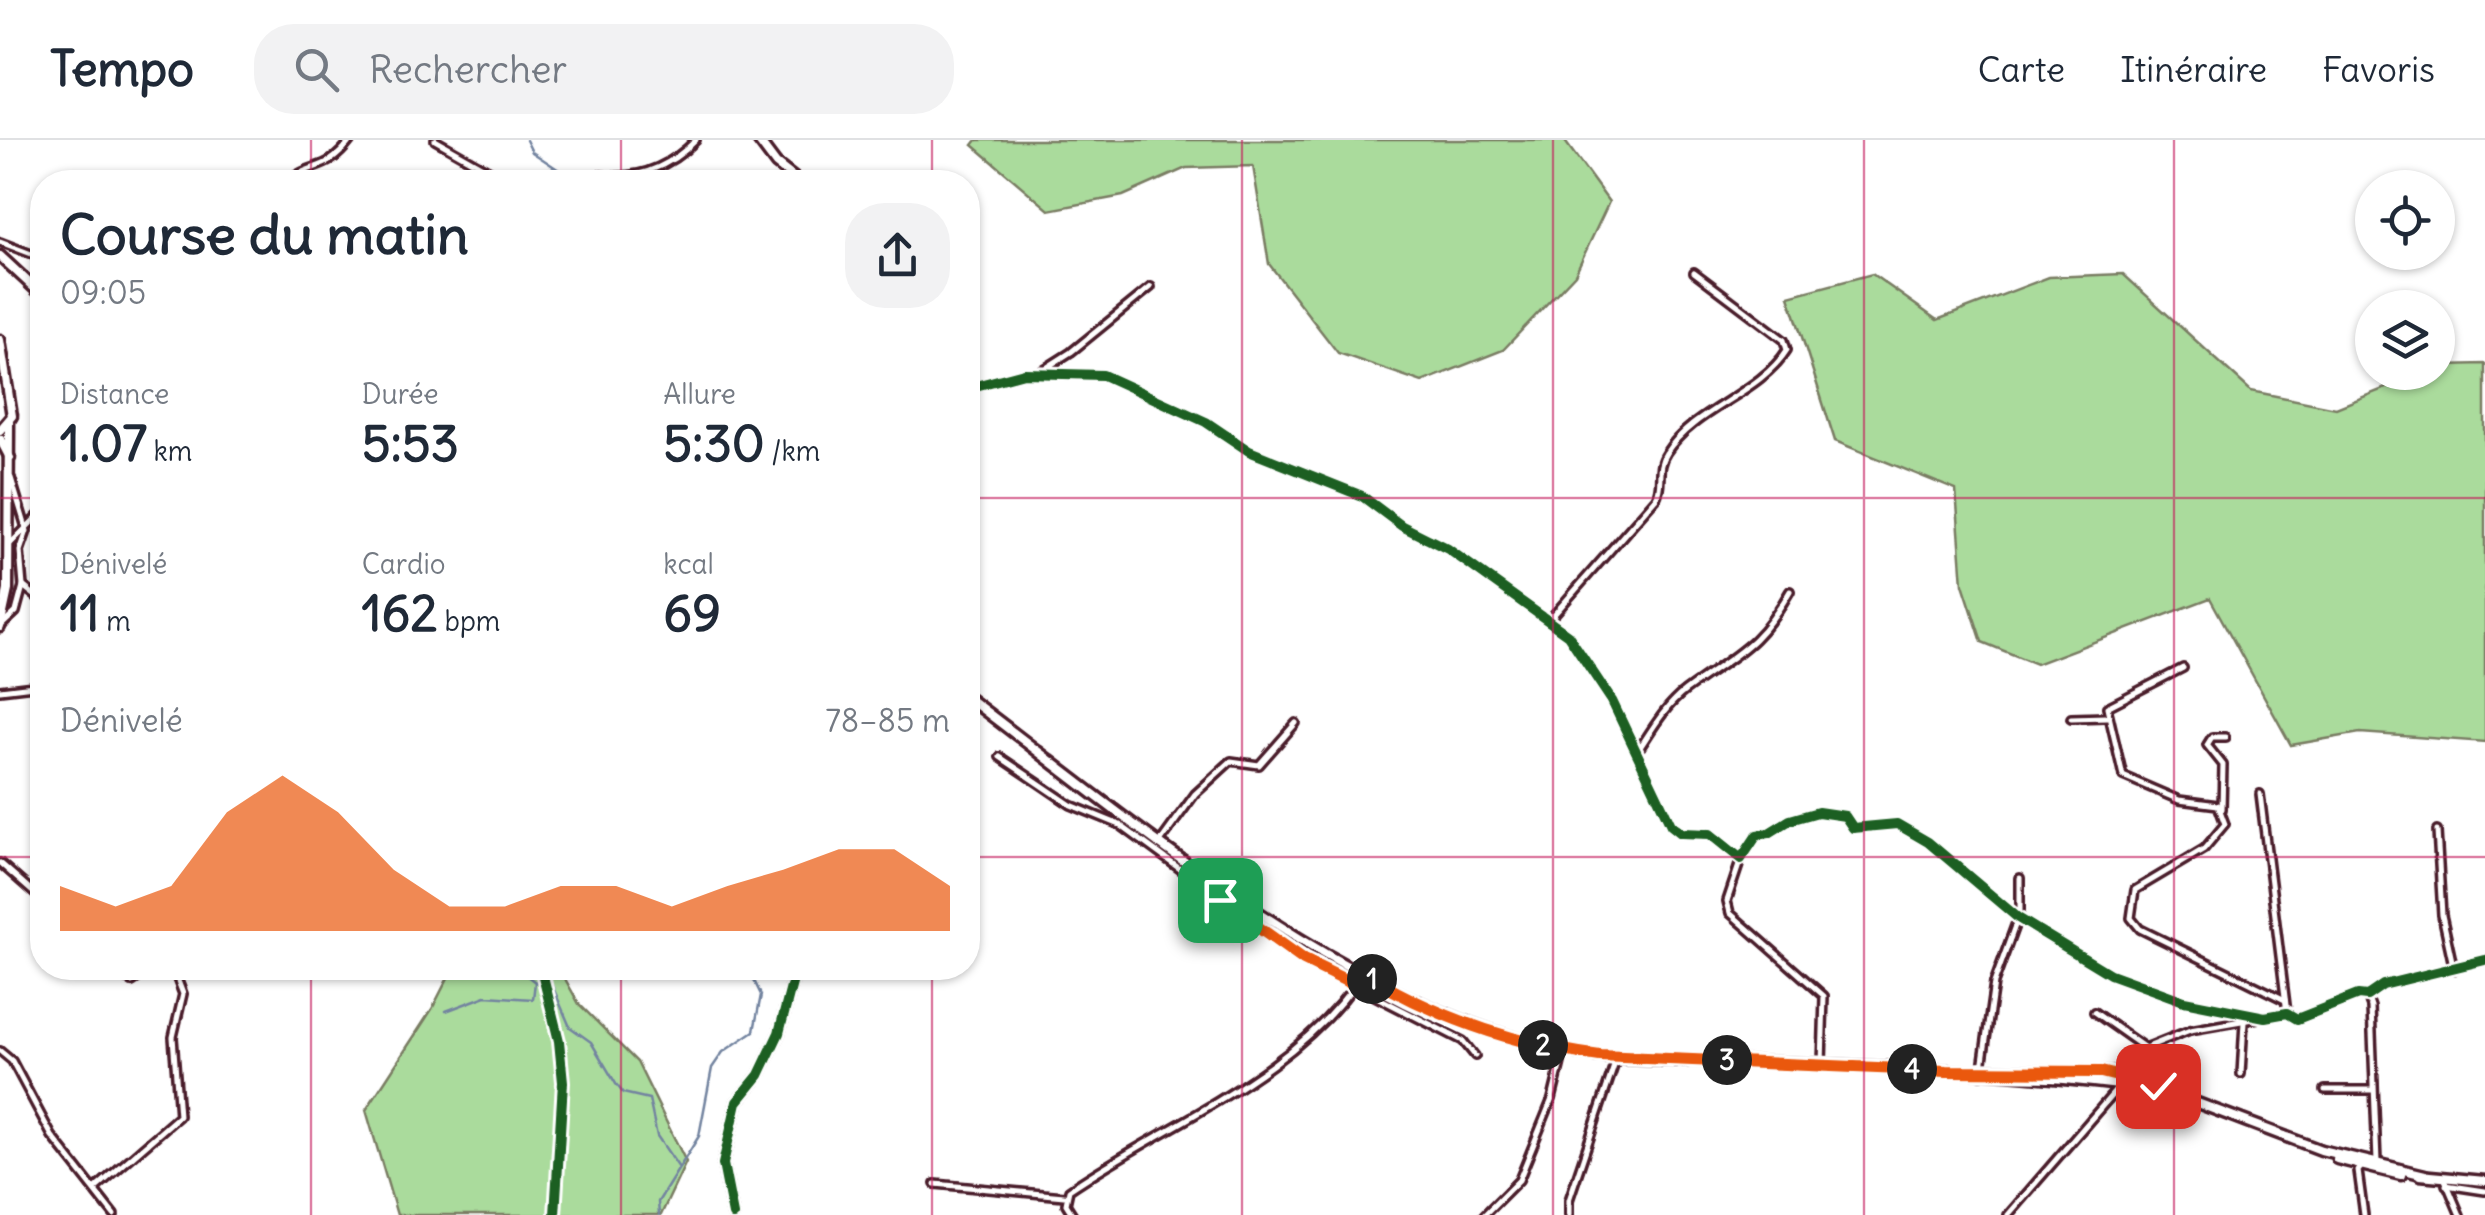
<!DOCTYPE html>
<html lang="fr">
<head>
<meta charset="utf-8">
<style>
  :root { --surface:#fff; --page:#f2f2f3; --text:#1f2937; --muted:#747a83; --line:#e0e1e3; --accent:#ea580c }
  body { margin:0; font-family:Delius,sans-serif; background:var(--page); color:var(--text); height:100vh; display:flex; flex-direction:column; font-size:38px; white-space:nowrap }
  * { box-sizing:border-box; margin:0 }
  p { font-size:32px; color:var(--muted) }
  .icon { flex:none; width:55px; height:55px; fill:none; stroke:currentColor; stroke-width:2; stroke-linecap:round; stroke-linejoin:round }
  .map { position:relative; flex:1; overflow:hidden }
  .side { position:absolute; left:30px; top:30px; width:950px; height:810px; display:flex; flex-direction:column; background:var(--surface); border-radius:40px; box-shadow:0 2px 8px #0004 }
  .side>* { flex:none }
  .fabs { position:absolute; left:2355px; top:30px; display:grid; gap:20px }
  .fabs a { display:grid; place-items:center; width:100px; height:100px; border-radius:50%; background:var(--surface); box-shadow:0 2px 8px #0004; font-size:50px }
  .pin { position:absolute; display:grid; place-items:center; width:85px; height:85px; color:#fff; margin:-42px; border-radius:20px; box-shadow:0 5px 15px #0006 }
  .km { position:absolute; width:50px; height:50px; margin:-25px; border-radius:50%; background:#222; color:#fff; font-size:28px; line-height:50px; text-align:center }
  .round { display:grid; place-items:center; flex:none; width:105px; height:105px; border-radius:40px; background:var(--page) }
  .overview { display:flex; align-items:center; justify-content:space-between; height:170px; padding:0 30px }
  h1 { font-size:55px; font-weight:800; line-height:75px }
  .stats { display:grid; grid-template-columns:repeat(3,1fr); gap:15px; height:170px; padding:10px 30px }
  .stats div { display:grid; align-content:center }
  .stats b { font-size:50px; font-weight:800 }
  .stats small { font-size:28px; font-weight:400 }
  .stats p { font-size:28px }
  .chart { height:280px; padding:20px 30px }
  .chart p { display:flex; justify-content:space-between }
  .chart svg { width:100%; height:180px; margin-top:10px; fill:var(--accent); opacity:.7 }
  header { display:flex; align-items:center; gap:60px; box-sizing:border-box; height:140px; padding:0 50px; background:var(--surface); border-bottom:2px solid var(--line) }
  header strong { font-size:48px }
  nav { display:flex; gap:55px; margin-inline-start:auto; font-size:35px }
  .search { width:700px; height:90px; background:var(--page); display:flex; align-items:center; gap:25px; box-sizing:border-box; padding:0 35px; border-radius:40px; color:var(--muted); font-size:38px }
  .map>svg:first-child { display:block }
  .green { fill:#aadb9c; stroke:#7a7d64; stroke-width:2.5 }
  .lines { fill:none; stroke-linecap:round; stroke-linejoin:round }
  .stream { stroke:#7384a0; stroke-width:2.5 }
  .minor-casing { stroke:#4a1f2b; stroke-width:12 }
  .tertiary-casing { stroke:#4a1f2b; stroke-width:15 }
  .secondary-casing { stroke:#4a1f2b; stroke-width:15 }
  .minor { stroke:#fff; stroke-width:5 }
  .tertiary { stroke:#fff; stroke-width:8 }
  .secondary { stroke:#fff; stroke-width:8 }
  .cycleway-casing { stroke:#fff; stroke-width:16 }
  .cycleway { stroke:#1b5e20; stroke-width:10 }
  .route-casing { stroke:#fff; stroke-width:20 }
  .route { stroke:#ea580c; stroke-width:12 }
  .grid { fill:none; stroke:#c2185b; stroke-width:2.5; stroke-opacity:0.55 }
</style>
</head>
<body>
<header>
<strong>Tempo</strong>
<div class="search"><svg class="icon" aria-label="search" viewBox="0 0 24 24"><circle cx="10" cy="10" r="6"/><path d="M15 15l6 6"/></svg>Rechercher</div>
<nav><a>Carte</a><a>Itinéraire</a><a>Favoris</a></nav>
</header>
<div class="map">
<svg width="2485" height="1075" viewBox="0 0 2485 1075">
  <rect width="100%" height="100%" fill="#fff"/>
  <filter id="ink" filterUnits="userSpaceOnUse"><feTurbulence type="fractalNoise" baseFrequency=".01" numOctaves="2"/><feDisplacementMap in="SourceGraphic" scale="20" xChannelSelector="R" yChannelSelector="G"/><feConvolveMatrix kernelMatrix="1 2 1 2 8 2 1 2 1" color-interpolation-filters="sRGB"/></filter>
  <g filter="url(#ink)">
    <g class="green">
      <path d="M977 0H1564L1609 62 1575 134 1503 210 1422 242 1338 213 1269 124 1253 26 1186 28 1123 56 1049 70 973 5Z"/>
      <path d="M1872 134 1937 180 2049 137 2123 134 2251 251 2336 268 2423 233 2438 232 2442 225 2485 224V602L2360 593 2291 605 2210 458 2036 524 1982 502 1963 444 1956 350 1835 301 1789 156Z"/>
      <path d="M453 828H559L579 864 637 922 686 1022 661 1075H397L366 970 432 869Z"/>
    </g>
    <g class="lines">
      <g class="stream">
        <path d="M526 0 532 12 577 42"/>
        <path d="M517 828 535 842"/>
        <path d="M446 871 486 856 533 859 535 842 549 838 570 887 591 902 616 944 623 953 649 959 657 996 679 1028"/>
        <path d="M659 1075 658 1062 699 996 712 928 723 912 754 891 761 855 748 828"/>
      </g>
      <g class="minor-casing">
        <g id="minor">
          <path d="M435 0 509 42"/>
          <path d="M597 35C635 41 669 28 696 0"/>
          <path d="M287 42C314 20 324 35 351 0"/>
          <path d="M0 102 42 118"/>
          <path d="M1038 233 1071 212 1151 147"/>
          <path d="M968 248 1024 233 1103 235 1206 282 1249 311 1362 356 1402 386 1448 409 1568 495 1612 561 1671 685 1681 693 1710 694 1741 719 1727 761 1730 773 1824 856 1822 924"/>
          <path d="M11 338 27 391 20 411 23 446 42 461"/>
          <path d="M10 404 42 372"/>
          <path d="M1550 479 1656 358C1664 344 1655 329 1666 313 1695 268 1758 255 1787 210L1784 200 1694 132"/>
          <path d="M1 486 16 472 23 446"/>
          <path d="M2183 528 2107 567 2123 636 2179 660 2218 665 2225 684 2204 709 2135 750 2131 778 2140 789 2285 860"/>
          <path d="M0 550 42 545"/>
          <path d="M2071 578 2106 577"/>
          <path d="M1637 612C1651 591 1665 566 1685 551 1736 513 1757 509 1790 451"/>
          <path d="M1000 617 1071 665 1120 685 1304 820 1463 901 1475 916"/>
          <path d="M2260 654 2287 873"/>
          <path d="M2222 669 2223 625 2207 605 2212 597H2225"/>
          <path d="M2437 691 2442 775 2454 830"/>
          <path d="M1928 702 2017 777"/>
          <path d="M1158 705 1195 654 1231 621 1259 625 1296 583"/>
          <path d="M0 723 42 760"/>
          <path d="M114 828 132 842 153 828"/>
          <path d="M541 828 559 901 563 942 555 1075"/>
          <path d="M2367 856 2371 867 2377 1022"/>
          <path d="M2094 872 2145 908 2190 890 2287 873 2297 879 2358 855 2367 856 2383 845 2485 820"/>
          <path d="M0 911 12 921 52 996 114 1075"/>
          <path d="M2241 934 2244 882"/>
          <path d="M1981 935 1994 843 2020 772V738"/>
          <path d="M2325 950H2372"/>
          <path d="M2363 1025 2358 1031 2364 1075"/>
          <path d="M2444 1037 2460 1075"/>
          <path d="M935 1044 1064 1056"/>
          <path d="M2446 1045 2485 1051"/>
          <path d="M95 1049 179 976 173 897 183 854 173 828"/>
          <path d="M1073 1075 1066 1064 1069 1050C1167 983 1296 936 1363 833"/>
          <path d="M1484 1075 1519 1040 1552 959 1564 910"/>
          <path d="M1569 1075V1060L1617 917"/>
          <path d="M2008 1075 2124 941H2133"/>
        </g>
      </g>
      <g class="tertiary-casing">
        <g id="tertiary">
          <path d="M758 0 776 24 799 42"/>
          <path d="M0 299 10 318"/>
          <path d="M0 487 8 450 9 282"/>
          <path d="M733 1075 723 1024 737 962 759 935 779 893 796 828"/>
        </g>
      </g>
      <g class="secondary-casing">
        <g id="secondary">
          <path d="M0 116 42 155"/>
          <path d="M0 200 12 276 0 290"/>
          <path d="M968 558C1146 692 1359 877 1584 914 1642 924 1706 919 1765 922 1898 927 2033 932 2165 951"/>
          <path d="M1987 930 2116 933 2151 944"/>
          <path d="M2163 950 2321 1010 2425 1035"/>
          <path d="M2337 1019 2401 1035"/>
          <path d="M2420 1035 2485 1041"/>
        </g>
      </g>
      <use href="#minor" class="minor"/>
      <use href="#tertiary" class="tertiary"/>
      <use href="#secondary" class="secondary"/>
      <g class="cycleway-casing">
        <g id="cycleway">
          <path d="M968 248 1024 233 1103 235 1206 282 1249 311 1362 356 1402 386 1448 409 1568 495 1612 561 1671 685 1681 693 1710 694 1741 719 1757 695 1769 693 1790 680 1818 672 1845 676 1853 688 1897 684 1928 702 2018 778 2110 834 2184 861 2265 877 2287 873 2297 879 2358 855 2367 856 2383 845 2485 820"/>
          <path d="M541 828 559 901 563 942 555 1075"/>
          <path d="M733 1075 723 1024 737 962 759 935 779 893 796 828"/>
        </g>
      </g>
      <use href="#cycleway" class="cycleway"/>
    </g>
  </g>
  <g class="lines" filter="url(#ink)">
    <g class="route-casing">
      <path id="route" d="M1220 760 1304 820 1355 845 1363 833C1435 877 1517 905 1600 916L1947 931 2101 932 2158 946"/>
    </g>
    <use href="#route" class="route"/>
  </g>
  <path class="grid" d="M311 0V42M621 0V42M932 0V42M1242 0V1075M1553 0V1075M1864 0V1075M2174 0V1075M0 358H42M968 358H2485M0 717H42M968 717H2485M311 828V1075M621 828V1075M932 828V1075"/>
</svg>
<div class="fabs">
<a><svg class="icon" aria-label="locate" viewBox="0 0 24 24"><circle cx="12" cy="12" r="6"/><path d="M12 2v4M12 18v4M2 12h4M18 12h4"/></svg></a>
<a><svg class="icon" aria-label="layers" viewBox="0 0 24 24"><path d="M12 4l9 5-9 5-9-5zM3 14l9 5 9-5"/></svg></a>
</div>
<div class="pin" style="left:1220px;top:760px;background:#1e9e55"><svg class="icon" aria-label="arrive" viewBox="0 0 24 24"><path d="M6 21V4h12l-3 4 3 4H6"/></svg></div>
<div class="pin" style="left:2158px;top:946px;background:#d93025"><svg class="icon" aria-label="check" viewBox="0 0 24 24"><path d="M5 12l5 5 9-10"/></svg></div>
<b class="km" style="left:1372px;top:839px">1</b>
<b class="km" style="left:1543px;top:905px">2</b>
<b class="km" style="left:1727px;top:920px">3</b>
<b class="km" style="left:1912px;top:929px">4</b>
<section class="side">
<div class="overview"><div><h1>Course du matin</h1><p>09:05</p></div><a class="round"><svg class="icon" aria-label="share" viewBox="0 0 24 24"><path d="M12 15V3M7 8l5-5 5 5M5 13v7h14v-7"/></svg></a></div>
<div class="stats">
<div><p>Distance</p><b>1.07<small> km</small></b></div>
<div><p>Durée</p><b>5:53</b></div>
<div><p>Allure</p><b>5:30<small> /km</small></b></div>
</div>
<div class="stats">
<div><p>Dénivelé</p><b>11<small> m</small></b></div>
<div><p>Cardio</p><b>162<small> bpm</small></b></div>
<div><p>kcal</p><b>69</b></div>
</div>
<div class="chart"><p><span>Dénivelé</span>78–85 m</p>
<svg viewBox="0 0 160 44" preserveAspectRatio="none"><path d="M0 44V33L10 38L20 33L30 15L40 6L50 15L60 29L70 38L80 38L90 33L100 33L110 38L120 33L130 29L140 24L150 24L160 33V44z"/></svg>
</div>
</section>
</div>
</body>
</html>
